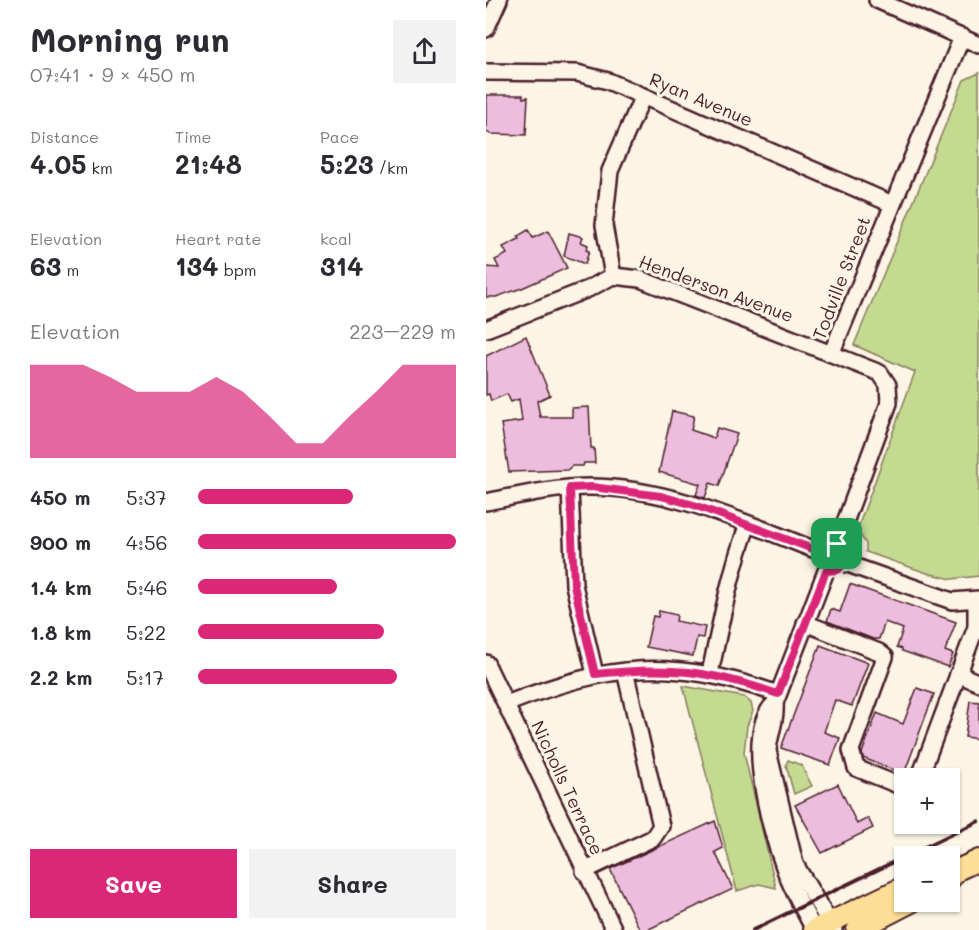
<!DOCTYPE html>
<html lang="en">
<head>
<meta charset="utf-8">
<style>
  :root { --surface:#fff; --page:#f2f2f3; --text:#2b2b33; --muted:#7c7c81; --accent:#db2777 }
  body { margin:0; font-family:Mali,sans-serif; background:var(--page); color:var(--text); height:100vh; display:flex; flex-direction:column; font-size:22px; white-space:nowrap }
  * { box-sizing:border-box; margin:0 }
  p { font-size:20px; color:var(--muted) }
  .icon { flex:none; width:33px; height:33px; fill:none; stroke:currentColor; stroke-width:2; stroke-linecap:round; stroke-linejoin:round }
  .map { position:relative; flex:1; overflow:hidden }
  .drawer { display:flex; flex-direction:column; background:var(--surface); width:486px }
  .drawer>* { flex:none }
  .tools { position:absolute; left:408px; top:768px; display:grid; gap:12px }
  .tools a { display:grid; place-items:center; width:66px; height:66px; border-radius:0px; background:var(--surface); box-shadow:0 2px 4px #0004; font-size:30px }
  .pin { position:absolute; display:grid; place-items:center; width:51px; height:51px; color:#fff; margin:-26px; border-radius:12px; box-shadow:0 3px 9px #0006 }
  .round { display:grid; place-items:center; flex:none; width:63px; height:63px; border-radius:0px; background:var(--page) }
  .summary { display:flex; align-items:center; justify-content:space-between; height:102px; padding:0 30px }
  h1 { font-size:33px; font-weight:700; line-height:45px }
  .figures { display:grid; grid-template-columns:repeat(3,1fr); gap:9px; height:102px; padding:6px 30px }
  .figures div { display:grid; align-content:center }
  .figures b { font-size:26px; font-weight:700 }
  .figures small { font-size:16px; font-weight:400 }
  .figures p { font-size:16px }
  .chart { height:168px; padding:12px 30px }
  .chart p { display:flex; justify-content:space-between }
  .chart svg { width:100%; height:108px; margin-top:6px; fill:var(--accent); opacity:.7 }
  .cta { display:flex; gap:12px; margin-top:auto; padding:12px 30px }
  .cta a { flex:1; height:69px; border-radius:0px; background:var(--accent); color:#fff; font-size:24px; font-weight:700; line-height:69px; text-align:center }
  .cta a+a { background:var(--page); color:var(--text) }
  ul { padding:0 30px; list-style:none; font-size:20px }
  li { display:grid; grid-template-columns:96px 72px 1fr; align-items:center; height:45px }
  li i { height:15px; border-radius:8px; background:var(--accent) }
  main { display:flex; flex:1; min-height:0 }
  .map>svg:first-child { display:block }
  .green { fill:#c4da90; stroke:#877c5e; stroke-width:1.5 }
  .building { fill:#edbdde; stroke:#4a1f2b; stroke-width:1.5 }
  .lines { fill:none; stroke-linecap:round; stroke-linejoin:round }
  .minor-casing { stroke:#4a1f2b; stroke-width:20 }
  .major-casing { stroke:#4a1f2b; stroke-width:24 }
  .minor { stroke:#fcf5e5; stroke-width:15 }
  .major { stroke:#fcde96; stroke-width:20 }
  .rail { stroke:#4a1f2b; stroke-width:4 }
  .route-casing { stroke:#fff; stroke-width:12 }
  .route { stroke:#db2777; stroke-width:8 }
  .labels { text-anchor:middle; stroke-width:6; stroke-linejoin:round; paint-order:stroke }
  .street-label { font-size:18px; fill:#4a1f2b; stroke:#fcf5e5 }
</style>
</head>
<body>
<main>
<section class="drawer">
<div class="summary"><div><h1>Morning run</h1><p>07:41 · 9 × 450 m</p></div><a class="round"><svg class="icon" aria-label="share" viewBox="0 0 24 24"><path d="M12 15V3M7 8l5-5 5 5M5 13v7h14v-7"/></svg></a></div>
<div class="figures">
<div><p>Distance</p><b>4.05<small> km</small></b></div>
<div><p>Time</p><b>21:48</b></div>
<div><p>Pace</p><b>5:23<small> /km</small></b></div>
</div>
<div class="figures">
<div><p>Elevation</p><b>63<small> m</small></b></div>
<div><p>Heart rate</p><b>134<small> bpm</small></b></div>
<div><p>kcal</p><b>314</b></div>
</div>
<div class="chart"><p><span>Elevation</span>223–229 m</p>
<svg viewBox="0 0 160 44" preserveAspectRatio="none"><path d="M0 44V6L10 6L20 6L30 11L40 17L50 17L60 17L70 11L80 17L90 27L100 38L110 38L120 27L130 17L140 6L150 6L160 6V44z"/></svg>
</div>
<ul>
<li><b>450 m</b>5:37<i style="width:60%"></i></li>
<li><b>900 m</b>4:56<i style="width:100%"></i></li>
<li><b>1.4 km</b>5:46<i style="width:54%"></i></li>
<li><b>1.8 km</b>5:22<i style="width:72%"></i></li>
<li><b>2.2 km</b>5:17<i style="width:77%"></i></li>
</ul>
<div class="cta"><a>Save</a><a>Share</a></div>
</section>
<div class="map">
<svg width="493" height="930" viewBox="0 0 493 930">
  <rect width="100%" height="100%" fill="#fcf5e5"/>
  <filter id="ink" filterUnits="userSpaceOnUse"><feTurbulence type="fractalNoise" baseFrequency=".0167" numOctaves="2"/><feDisplacementMap in="SourceGraphic" scale="12" xChannelSelector="R" yChannelSelector="G"/><feConvolveMatrix kernelMatrix="1 2 1 2 8 2 1 2 1" color-interpolation-filters="sRGB"/></filter>
  <g filter="url(#ink)">
    <g class="green">
      <path d="M493 73V576L466 579 441 573 380 552V544L371 530 429 372 368 345 478 80Z"/>
      <path d="M197 686 258 697 265 703 267 711 261 726 258 753 290 888 273 884 251 891Z"/>
      <path d="M302 760 315 765 326 786 308 794 300 765Z"/>
    </g>
    <g class="building">
      <path d="M0 95H37V98L42 97 40 135 4 134 0 131Z"/>
      <path d="M42 230 47 238 62 231 81 268 36 288 10 297H0V267L13 268 9 260 21 254 17 247 33 239 32 236Z"/>
      <path d="M83 233 97 237 95 242 102 245 100 250 103 251 99 264 78 256Z"/>
      <path d="M40 336 64 395 51 401 54 417H86V408L103 407 105 448H108L109 463H98L97 466H86L81 470 23 472 15 424 36 421 33 399 25 402 21 394 5 401 3 394 0 395V356Z"/>
      <path d="M186 411 208 416 205 430 228 438 231 428 251 434 233 486 224 483 219 498 210 495 214 484 173 472Z"/>
      <path d="M364 584 470 622 459 651 467 654 462 667 416 651V649L411 647 417 629 399 622 393 639H387L341 621 345 609 354 612Z"/>
      <path d="M173 611 191 615 190 621 219 627 217 638 211 637 207 656 160 647 167 616 172 617Z"/>
      <path d="M334 645 382 663 366 706 349 700 338 732 354 738 344 765 295 748Z"/>
      <path d="M431 688 448 694 418 774 377 758 376 753 391 713 417 724Z"/>
      <path d="M484 701 493 702V739L479 737Z"/>
      <path d="M352 784 371 824 382 818 387 828 336 853 309 805Z"/>
      <path d="M229 821 237 848 229 852 247 889 161 930H154L124 869Z"/>
    </g>
    <g class="lines">
      <g class="minor-casing">
        <g id="minor">
          <path d="M391 0 493 45"/>
          <path d="M0 29 13 0"/>
          <path d="M0 72 91 73 122 81 406 204"/>
          <path d="M127 276 118 225 124 171 157 96"/>
          <path d="M0 329 102 289 127 276 154 279 394 373 402 385 403 403 351 544"/>
          <path d="M346 352 476 37"/>
          <path d="M84 488 88 585 109 674"/>
          <path d="M0 502C35 495 69 487 104 487 183 487 259 523 332 551"/>
          <path d="M359 563 466 601 493 599"/>
          <path d="M319 623 393 652 399 657 365 750 370 768 412 785 418 784"/>
          <path d="M0 663 128 930"/>
          <path d="M224 673C235 623 244 572 262 524"/>
          <path d="M472 674 493 683"/>
          <path d="M289 703C291 720 283 734 282 751L309 864 348 930"/>
          <path d="M20 704C125 663 185 657 292 694"/>
          <path d="M429 778 436 771 490 627V600"/>
          <path d="M98 871 167 838 175 826 139 671"/>
          <path d="M328 930C318 909 305 889 298 867 285 831 256 732 289 703L340 571"/>
        </g>
      </g>
      <g class="major-casing">
        <g id="major">
          <path d="M464 879 471 870 493 860"/>
          <path d="M328 930 418 887"/>
          <path d="M371 930 425 902"/>
        </g>
      </g>
      <use href="#minor" class="minor"/>
      <use href="#major" class="major"/>
      <g class="rail">
        <path d="M420 856 493 821"/>
        <path d="M267 930 418 857"/>
      </g>
    </g>
  </g>
  <g class="lines" filter="url(#ink)">
    <g class="route-casing">
      <path id="route" d="M106 487 175 496 208 505 332 551 344 543 357 548 359 563 352 570 340 571 292 694C222 670 183 666 109 674L88 585 84 488Z"/>
    </g>
    <use href="#route" class="route"/>
  </g>
  <g class="labels">
    <g class="street-label">
      <text transform="translate(215 100) rotate(23)" y="6">Ryan Avenue</text>
      <text transform="translate(356 278) rotate(-69)" y="6">Todville Street</text>
      <text transform="translate(230 289) rotate(20)" y="6">Henderson Avenue</text>
      <text transform="translate(81 788) rotate(65)" y="6">Nicholls Terrace</text>
    </g>
  </g>
</svg>
<div class="tools">
<a>+</a>
<a>−</a>
</div>
<div class="pin" style="left:351px;top:544px;background:#1e9e55"><svg class="icon" aria-label="arrive" viewBox="0 0 24 24"><path d="M6 21V4h12l-3 4 3 4H6"/></svg></div>
</div>
</main>
</body>
</html>
